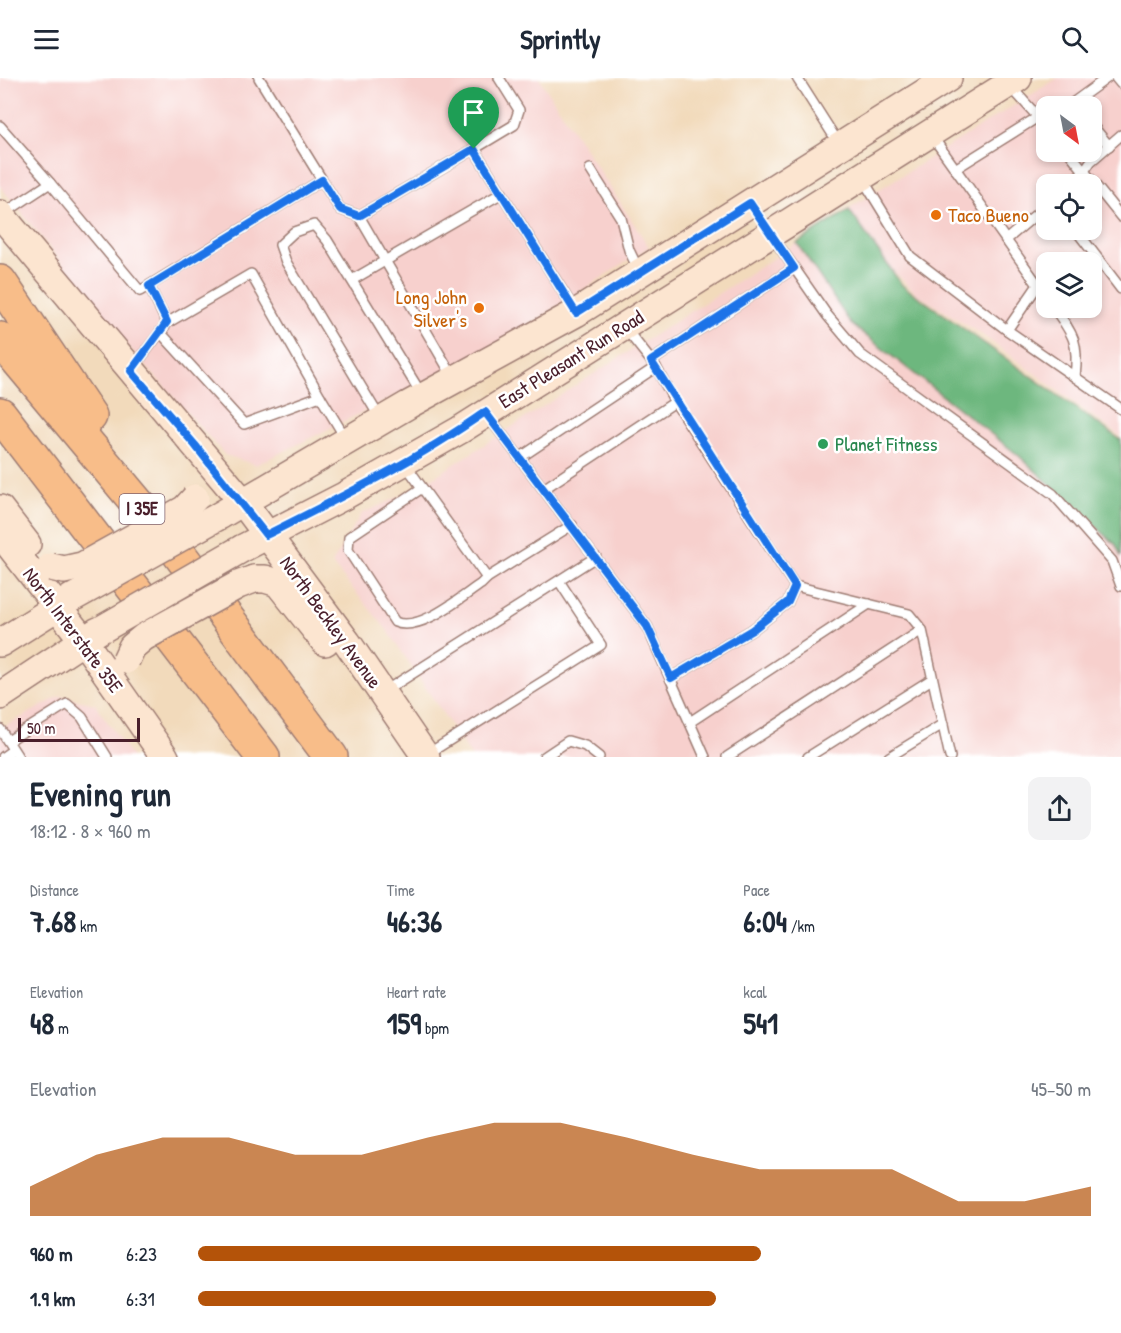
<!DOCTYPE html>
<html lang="en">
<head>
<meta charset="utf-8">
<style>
  :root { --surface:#fff; --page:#f2f2f3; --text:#1f2937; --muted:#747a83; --accent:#b45309 }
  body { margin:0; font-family:"Patrick Hand",sans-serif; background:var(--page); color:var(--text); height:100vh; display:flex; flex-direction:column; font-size:22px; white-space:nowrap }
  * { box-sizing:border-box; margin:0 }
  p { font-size:20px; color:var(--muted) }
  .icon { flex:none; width:33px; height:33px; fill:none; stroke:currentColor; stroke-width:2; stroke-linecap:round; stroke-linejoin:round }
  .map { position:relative; height:679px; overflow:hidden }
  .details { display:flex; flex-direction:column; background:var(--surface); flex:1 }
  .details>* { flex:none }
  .needle { width:39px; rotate:148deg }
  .fabs { position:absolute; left:1036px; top:18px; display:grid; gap:12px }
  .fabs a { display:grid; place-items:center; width:66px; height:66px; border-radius:12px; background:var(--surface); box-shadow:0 3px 9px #0003; font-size:30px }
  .scale { position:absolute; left:18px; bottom:15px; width:122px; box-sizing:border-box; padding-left:6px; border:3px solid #4a1f2b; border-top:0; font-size:16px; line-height:21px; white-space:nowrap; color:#4a1f2b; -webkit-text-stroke:4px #fff; paint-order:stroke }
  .pin { position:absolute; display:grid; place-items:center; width:51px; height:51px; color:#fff; margin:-62px -26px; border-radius:50% 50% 50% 0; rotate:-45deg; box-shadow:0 0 6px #0007 }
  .pin .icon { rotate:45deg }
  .round { display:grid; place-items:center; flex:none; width:63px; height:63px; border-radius:12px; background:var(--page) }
  .head { display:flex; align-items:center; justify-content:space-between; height:102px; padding:0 30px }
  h1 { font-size:33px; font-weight:800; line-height:45px }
  .metrics { display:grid; grid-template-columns:repeat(3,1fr); gap:9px; height:102px; padding:6px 30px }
  .metrics div { display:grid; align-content:center }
  .metrics b { font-size:30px; font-weight:800 }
  .metrics small { font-size:16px; font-weight:400 }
  .metrics p { font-size:16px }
  .chart { height:168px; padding:12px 30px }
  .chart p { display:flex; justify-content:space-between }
  .chart svg { width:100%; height:108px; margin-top:6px; fill:var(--accent); opacity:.7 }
  ul { padding:0 30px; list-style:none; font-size:20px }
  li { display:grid; grid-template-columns:96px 72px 1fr; align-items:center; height:45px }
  li i { height:15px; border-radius:8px; background:var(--accent) }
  header { display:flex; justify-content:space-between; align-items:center; height:78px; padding:0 30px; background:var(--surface); font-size:27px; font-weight:800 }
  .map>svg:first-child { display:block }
  .built { fill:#f7d0cd; fill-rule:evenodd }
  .forest { fill:#6db77e; stroke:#5c6b54; stroke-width:1.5 }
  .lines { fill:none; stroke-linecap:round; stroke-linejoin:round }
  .service-casing { stroke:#9e7c73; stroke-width:12 }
  .secondary-casing { stroke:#9e7c73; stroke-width:30 }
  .motorway-casing { stroke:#9e7c73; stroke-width:36 }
  .service { stroke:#fff; stroke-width:9 }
  .secondary { stroke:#fce5d0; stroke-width:27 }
  .motorway { stroke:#f8bd89; stroke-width:33 }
  .secondary-bridge-casing { stroke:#9e7c73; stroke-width:30; stroke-linecap:butt }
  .secondary-bridge { stroke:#fce5d0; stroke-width:27 }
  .route-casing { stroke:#fff; stroke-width:12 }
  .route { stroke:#1a73e8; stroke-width:8 }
  .food-dot { fill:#e8710a; stroke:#fff; stroke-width:2 }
  .leisure-dot { fill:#2e9e5b; stroke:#fff; stroke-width:2 }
  .labels { text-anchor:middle; stroke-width:5; stroke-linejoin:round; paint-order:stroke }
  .shield { fill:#fff; stroke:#80626b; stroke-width:1.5 }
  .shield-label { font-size:18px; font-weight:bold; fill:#4a1f2b }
  .food-label { font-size:20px; fill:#c56008; stroke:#fff; text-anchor:start }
  .street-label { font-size:20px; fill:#4a1f2b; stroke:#fff }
  .leisure-label { font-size:20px; fill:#27864d; stroke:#fff; text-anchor:start }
</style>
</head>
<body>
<header><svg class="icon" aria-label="menu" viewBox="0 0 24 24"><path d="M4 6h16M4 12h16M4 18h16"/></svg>Sprintly<svg class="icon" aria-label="search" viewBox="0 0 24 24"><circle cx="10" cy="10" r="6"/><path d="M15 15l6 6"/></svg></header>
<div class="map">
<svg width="1121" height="679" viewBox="0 0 1121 679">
  <rect width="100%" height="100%" fill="#fff"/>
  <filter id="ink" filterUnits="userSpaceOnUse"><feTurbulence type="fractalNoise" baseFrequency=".0167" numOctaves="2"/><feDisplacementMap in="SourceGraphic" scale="12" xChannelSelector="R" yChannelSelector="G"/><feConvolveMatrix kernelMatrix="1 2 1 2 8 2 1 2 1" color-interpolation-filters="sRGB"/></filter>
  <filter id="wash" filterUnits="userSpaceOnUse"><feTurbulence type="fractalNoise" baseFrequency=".008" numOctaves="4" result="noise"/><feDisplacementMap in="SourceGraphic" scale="24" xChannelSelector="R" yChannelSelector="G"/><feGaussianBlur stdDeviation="1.35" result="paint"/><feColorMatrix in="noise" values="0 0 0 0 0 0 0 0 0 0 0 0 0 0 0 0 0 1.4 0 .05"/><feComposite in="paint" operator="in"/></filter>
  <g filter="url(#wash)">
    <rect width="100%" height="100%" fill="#f2dabb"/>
    <g class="built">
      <path d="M0 0H539L649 169 500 266 256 387 225 377 127 267 0 108Z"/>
      <path d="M1058 0H1121V359L981 256 918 217 870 170 843 134ZM1047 28H1092V74H1047ZM1047 106H1092V152H1047ZM1047 184H1092V230H1047Z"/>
      <path d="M797 165 851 246 1018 377 1116 467 1121 479V679H472L388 553 332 486 361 436 414 412Z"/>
      <path d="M60 618 95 626 132 679H0V651Z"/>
    </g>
    <path class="forest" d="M849 132 902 207 1121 362V479L1116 467 1018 377 851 246 797 165Z"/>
  </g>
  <g filter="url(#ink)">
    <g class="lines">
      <g class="service-casing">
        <g id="service">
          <path d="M259 0 340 131 359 138"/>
          <path d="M797 0 839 66"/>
          <path d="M1116 0 1121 6"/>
          <path d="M1011 9 1047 49"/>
          <path d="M1077 28 1074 24 1107 0"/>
          <path d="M1092 47 1109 68"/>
          <path d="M0 48 50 105"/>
          <path d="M932 58 1038 207 1007 252 1121 331"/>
          <path d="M474 71 514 47 519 32 499 0"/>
          <path d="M1069 74 1084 93 1091 83 1121 57"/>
          <path d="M590 91 621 140 629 172 639 193"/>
          <path d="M955 91 1038 39"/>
          <path d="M862 100 910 178 1007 252"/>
          <path d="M1070 106 1084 93 1121 139"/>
          <path d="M3 136 50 105 140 213 322 102"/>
          <path d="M1076 152 1121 211"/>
          <path d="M772 158 827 237 860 276 1053 416 1112 483 1121 508"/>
          <path d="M1006 162 1047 127"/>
          <path d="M352 202 502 115"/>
          <path d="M1038 207 1047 219"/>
          <path d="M1054 230C1074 257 1079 265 1075 299"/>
          <path d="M167 245 251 196 320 318"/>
          <path d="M625 250 656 289 675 324 795 508 909 536 922 552 950 679"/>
          <path d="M160 254 244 346 320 318 346 361"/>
          <path d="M651 283 794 190"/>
          <path d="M133 290 167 245 149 208"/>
          <path d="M453 299 359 138 474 71 575 233"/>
          <path d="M488 338 647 548 705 679"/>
          <path d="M380 340 286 184 280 167 294 154 314 147 327 162 422 317"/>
          <path d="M521 379 656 289"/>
          <path d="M405 386 487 500 572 447"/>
          <path d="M422 410 349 459 348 472 395 544C419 555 460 520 481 506L487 500"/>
          <path d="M545 410 675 324"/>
          <path d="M671 600 752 552 788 524 795 508"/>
          <path d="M385 613 596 479"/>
          <path d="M690 644 869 526"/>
          <path d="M0 651 18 679"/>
          <path d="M8 663 67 626 82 639 107 679"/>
          <path d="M426 677 601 567 559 503"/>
          <path d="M3 679 13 672"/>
          <path d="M544 679 568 663 585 668 599 679"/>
          <path d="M727 679 922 552"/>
          <path d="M808 679 932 601"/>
          <path d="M889 679 943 646"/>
        </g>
      </g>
      <g class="secondary-casing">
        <g id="secondary">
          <path d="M0 136 242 423 347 564 426 679"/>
          <path d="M0 431 27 466"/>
          <path d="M219 438 408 327 576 235 948 0"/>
          <path d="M0 455 83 562 165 679"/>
          <path d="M243 470 344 418 460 352 1018 0"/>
          <path d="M254 501H265L278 505 325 564"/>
          <path d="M0 565 73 519"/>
          <path d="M0 618 98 553"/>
        </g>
      </g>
      <g class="motorway-casing">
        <g id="motorway">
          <path d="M0 204 90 338"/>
          <path d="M0 261 174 469 331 679"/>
          <path d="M0 336 263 679"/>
        </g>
      </g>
      <use href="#service" class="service"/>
      <use href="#secondary" class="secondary"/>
      <use href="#motorway" class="motorway"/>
      <g class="secondary-bridge-casing">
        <g id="secondary-bridge">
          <path d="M51 489 64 492 82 488 185 431 195 420"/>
          <path d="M74 519 219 438"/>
          <path d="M104 550 243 470"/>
          <path d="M126 582 132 569 144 559 238 507 254 501"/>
        </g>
      </g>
      <use href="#secondary-bridge" class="secondary-bridge"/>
    </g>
  </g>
  <g class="lines" filter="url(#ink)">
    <g class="route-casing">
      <path id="route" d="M474 71 576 235 750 125 794 190 651 283 795 508 788 524 752 552 671 600 647 548 485 334C417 382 340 420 266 457L195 367 131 293 167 244 149 208 322 102 340 131 359 138Z"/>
    </g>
    <use href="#route" class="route"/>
  </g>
  <g class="food-dot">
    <circle cx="936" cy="137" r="6"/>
    <circle cx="479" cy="230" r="6"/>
  </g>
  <circle class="leisure-dot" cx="823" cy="366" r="6"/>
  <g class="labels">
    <rect class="shield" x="119.5" y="416" width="45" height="30" rx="4.5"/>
    <g class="shield-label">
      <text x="142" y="437">I 35E</text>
    </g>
    <g class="food-label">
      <text x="948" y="144">Taco Bueno</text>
      <text x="467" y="226" text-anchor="end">Long John<tspan x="467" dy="23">Silver's</tspan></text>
    </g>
    <g class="street-label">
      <text transform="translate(571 281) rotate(-32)" y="7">East Pleasant Run Road</text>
      <text transform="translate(331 544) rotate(54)" y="7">North Beckley Avenue</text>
      <text transform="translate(73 552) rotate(53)" y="7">North Interstate 35E</text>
    </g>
    <g class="leisure-label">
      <text x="835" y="373">Planet Fitness</text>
    </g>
  </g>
</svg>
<div class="fabs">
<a><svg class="needle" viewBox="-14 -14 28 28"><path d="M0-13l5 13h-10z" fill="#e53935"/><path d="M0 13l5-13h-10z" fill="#747a83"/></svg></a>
<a><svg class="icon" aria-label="locate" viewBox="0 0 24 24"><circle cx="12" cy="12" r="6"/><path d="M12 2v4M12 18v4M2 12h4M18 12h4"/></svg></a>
<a><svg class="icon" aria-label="layers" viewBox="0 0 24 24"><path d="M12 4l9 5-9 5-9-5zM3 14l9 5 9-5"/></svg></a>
</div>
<div class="scale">50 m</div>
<div class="pin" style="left:474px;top:71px;background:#1e9e55"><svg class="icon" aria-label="arrive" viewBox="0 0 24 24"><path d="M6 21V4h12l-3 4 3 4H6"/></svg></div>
</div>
<section class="details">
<div class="head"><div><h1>Evening run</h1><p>18:12 · 8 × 960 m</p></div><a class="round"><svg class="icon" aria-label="share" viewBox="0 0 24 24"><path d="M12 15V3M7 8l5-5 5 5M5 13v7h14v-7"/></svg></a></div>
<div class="metrics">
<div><p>Distance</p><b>7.68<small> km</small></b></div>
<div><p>Time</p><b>46:36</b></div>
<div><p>Pace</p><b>6:04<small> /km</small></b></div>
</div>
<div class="metrics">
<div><p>Elevation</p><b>48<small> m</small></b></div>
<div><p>Heart rate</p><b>159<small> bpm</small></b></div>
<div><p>kcal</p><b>541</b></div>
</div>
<div class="chart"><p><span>Elevation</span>45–50 m</p>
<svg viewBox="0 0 160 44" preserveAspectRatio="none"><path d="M0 44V32L10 19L20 12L30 12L40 19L50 19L60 12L70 6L80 6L90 12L100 19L110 25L120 25L130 25L140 38L150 38L160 32V44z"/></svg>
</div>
<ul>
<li><b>960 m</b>6:23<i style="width:63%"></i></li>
<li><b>1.9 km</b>6:31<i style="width:58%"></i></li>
</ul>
</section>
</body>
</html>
